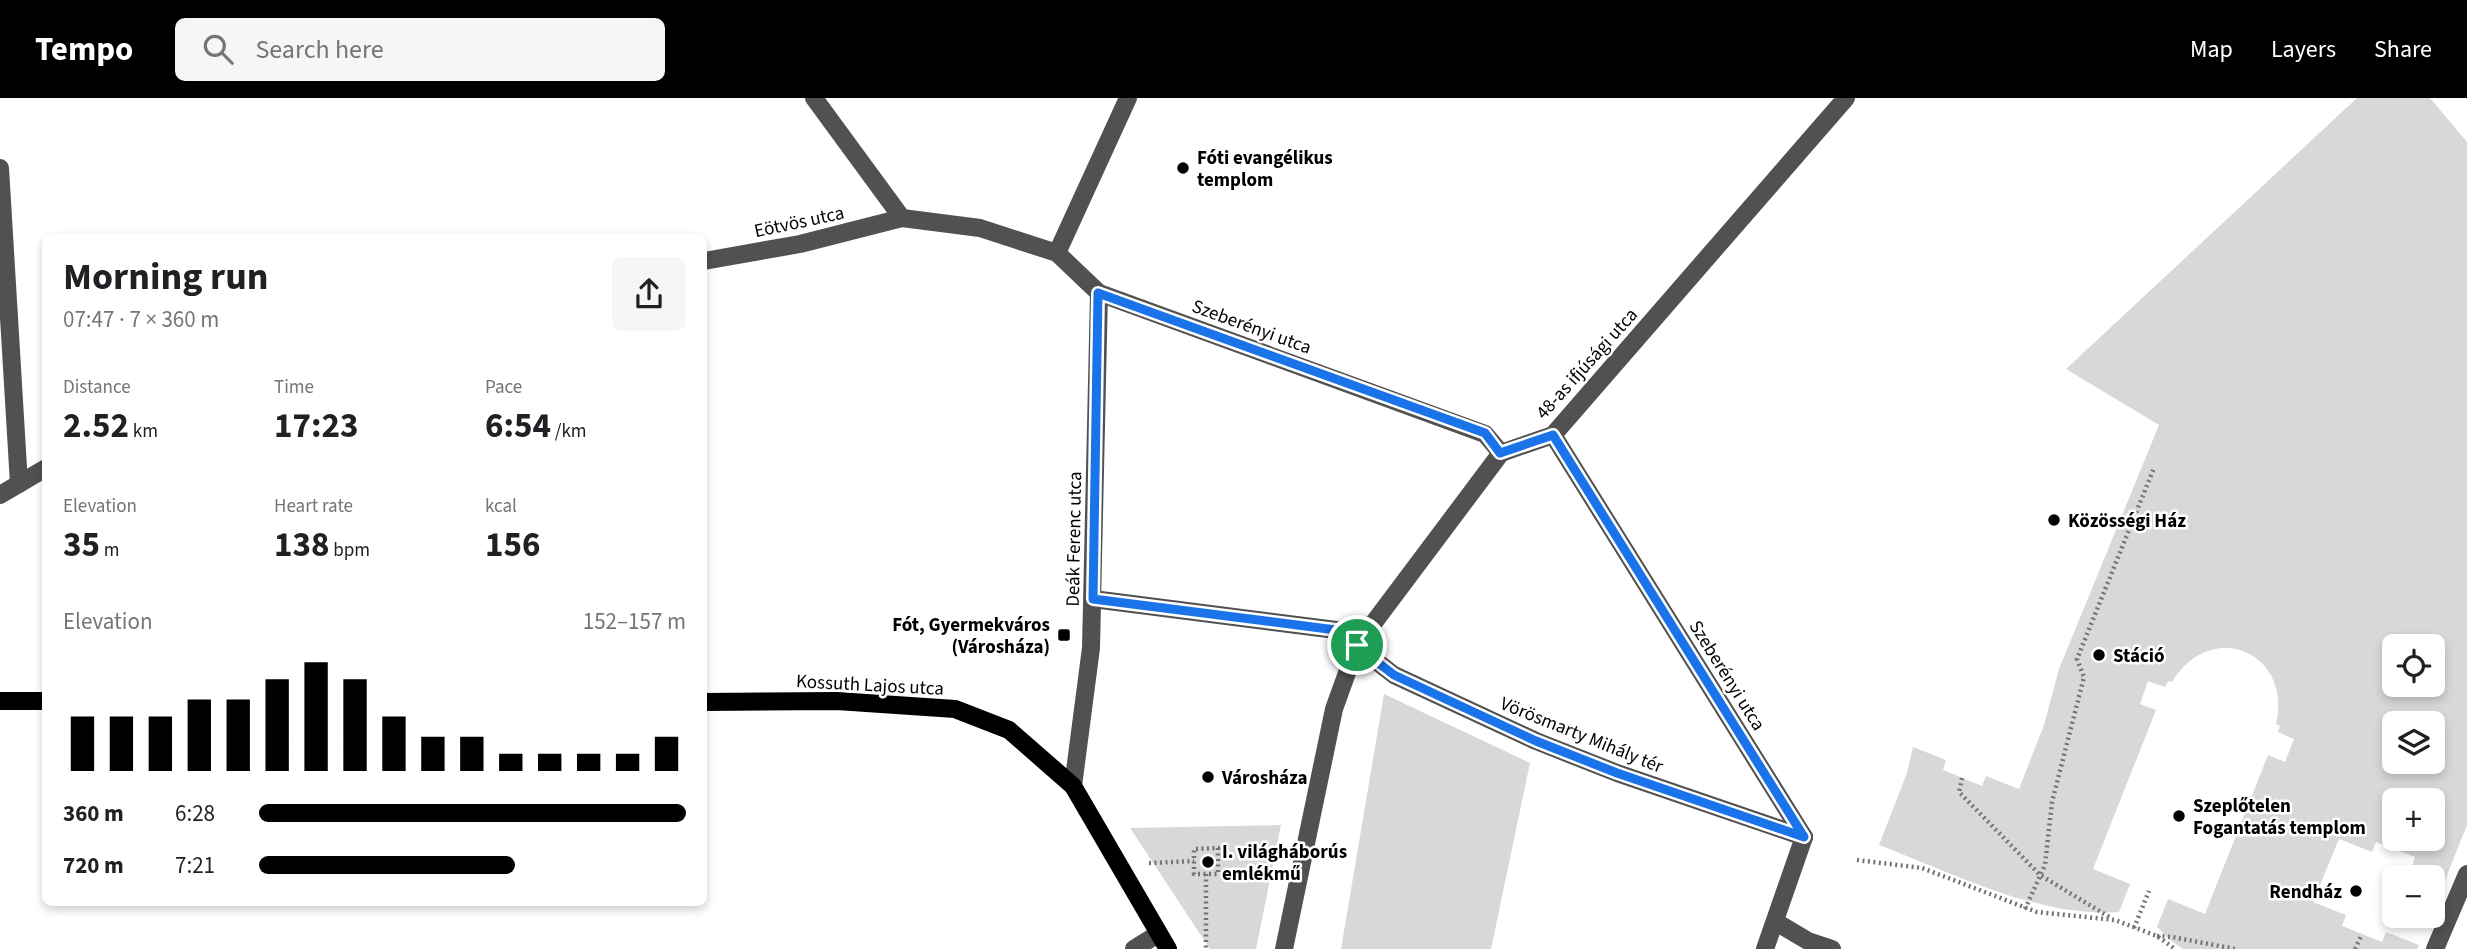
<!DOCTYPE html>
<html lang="en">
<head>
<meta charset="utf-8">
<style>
  :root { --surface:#fff; --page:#f6f6f6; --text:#202124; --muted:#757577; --accent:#000 }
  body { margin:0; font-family:"Source Sans 3",sans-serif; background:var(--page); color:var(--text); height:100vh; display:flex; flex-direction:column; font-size:26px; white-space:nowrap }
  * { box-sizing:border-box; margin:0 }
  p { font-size:23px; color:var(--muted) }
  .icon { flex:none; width:38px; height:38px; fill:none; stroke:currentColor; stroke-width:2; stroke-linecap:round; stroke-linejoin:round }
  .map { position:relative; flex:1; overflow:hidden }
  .sheet { position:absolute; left:42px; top:136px; width:665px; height:672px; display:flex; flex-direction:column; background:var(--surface); border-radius:10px; box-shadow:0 4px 10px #0003 }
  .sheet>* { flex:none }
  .buttons { position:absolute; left:2382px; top:536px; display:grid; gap:14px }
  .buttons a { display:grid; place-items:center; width:63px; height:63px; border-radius:10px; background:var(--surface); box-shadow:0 4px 10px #0003; font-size:35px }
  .pin { position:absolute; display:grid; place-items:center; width:60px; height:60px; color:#fff; margin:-30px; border:4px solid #fff; border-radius:50%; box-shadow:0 2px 7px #0007 }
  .round { display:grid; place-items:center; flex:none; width:74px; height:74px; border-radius:10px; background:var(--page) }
  .summary { display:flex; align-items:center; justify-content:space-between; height:119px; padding:0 21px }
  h1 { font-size:38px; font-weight:700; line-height:52px }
  .metrics { display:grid; grid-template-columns:repeat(3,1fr); gap:10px; height:119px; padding:7px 21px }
  .metrics div { display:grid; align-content:center }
  .metrics b { font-size:35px; font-weight:700 }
  .metrics small { font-size:19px; font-weight:400 }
  .metrics p { font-size:19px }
  .chart { height:196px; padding:14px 21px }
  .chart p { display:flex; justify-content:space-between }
  .chart svg { width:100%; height:126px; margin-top:7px; stroke:var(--accent); stroke-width:6 }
  ul { padding:0 21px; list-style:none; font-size:23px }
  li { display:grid; grid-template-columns:112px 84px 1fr; align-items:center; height:52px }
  li i { height:18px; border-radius:9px; background:var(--accent) }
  header { display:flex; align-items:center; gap:42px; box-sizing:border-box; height:98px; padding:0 35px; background:var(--accent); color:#fff }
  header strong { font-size:33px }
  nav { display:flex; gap:38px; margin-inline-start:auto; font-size:24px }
  .search { width:490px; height:63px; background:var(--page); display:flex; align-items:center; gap:18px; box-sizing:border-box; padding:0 24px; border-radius:10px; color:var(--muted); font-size:26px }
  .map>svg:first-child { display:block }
  .green { fill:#d8d8d8; fill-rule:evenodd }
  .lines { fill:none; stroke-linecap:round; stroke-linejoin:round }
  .path { stroke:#737373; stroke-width:4.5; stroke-dasharray:2 3.5; stroke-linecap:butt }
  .minor { stroke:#515151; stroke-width:18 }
  .major { stroke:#000; stroke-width:18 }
  .route-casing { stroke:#fff; stroke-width:14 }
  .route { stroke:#1a73e8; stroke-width:9 }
  .poi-dot { fill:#000; stroke:#fff; stroke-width:2.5 }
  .labels { text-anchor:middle; stroke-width:5; stroke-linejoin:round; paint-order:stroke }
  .poi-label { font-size:19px; font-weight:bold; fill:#000; stroke:#fff; text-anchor:start }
  .street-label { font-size:19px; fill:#000; stroke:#fff }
</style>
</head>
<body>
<header>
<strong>Tempo</strong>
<div class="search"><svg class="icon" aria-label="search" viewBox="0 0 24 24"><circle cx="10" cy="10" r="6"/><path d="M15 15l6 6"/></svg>Search here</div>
<nav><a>Map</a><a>Layers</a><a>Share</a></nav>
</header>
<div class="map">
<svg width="2467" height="851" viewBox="0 0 2467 851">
  <rect width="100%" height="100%" fill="#fff"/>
  <g class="green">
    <path d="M2357 0H2430L2467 44V727L2445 782 2412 769 2415 759 2376 744 2372 754 2339 741 2313 804 2346 817 2342 828 2382 844 2386 834 2419 847 2417 851H2183L2170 842 2157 829 2168 801 2205 816 2268 657 2285 664 2294 641 2278 634 2280 628 2276 626C2293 553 2210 520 2172 584L2168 583 2165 589 2148 583 2140 606 2156 612 2093 771 2130 786 2119 814C2039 820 1953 775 1879 747L1907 675 1913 649 1946 662 1943 672 1982 688 1986 678 2019 691 2044 627 2059 571 2159 327 2066 271ZM2394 548H2432V586H2394ZM2394 625H2432V663H2394ZM2394 702H2432V740H2394Z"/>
    <path d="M1384 596 1530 665 1491 851H1341Z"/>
    <path d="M1281 727 1256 851H1210L1130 730Z"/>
  </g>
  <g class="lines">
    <g class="path">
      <path d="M1962 680 1959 694 2040 777 2111 820"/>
      <path d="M1218 750V776H1194V751Z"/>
      <path d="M1857 762 1922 770 2037 814 2115 822 2157 838 2175 851"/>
      <path d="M1149 765 1194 763"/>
      <path d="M1206 776V851"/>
      <path d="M2025 811 2045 767 2052 704 2084 579 2077 561 2154 370"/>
      <path d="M2134 830 2149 793"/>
      <path d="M2157 838 2172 839 2235 851"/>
      <path d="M2355 851 2362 836"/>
    </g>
    <g class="minor">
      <path d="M814 0 902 120"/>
      <path d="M0 70 19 386"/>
      <path d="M1057 155 1128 0"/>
      <path d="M704 163 800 146 902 120 980 130 1057 155 1099 195 1485 336 1501 355"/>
      <path d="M1553 337 1804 739"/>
      <path d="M0 397 46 370"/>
      <path d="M1093 501 1336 532 1394 577 1536 643 1617 675 1804 739"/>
      <path d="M1073 688 1091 550 1099 195"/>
      <path d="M1776 824 1808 843 1832 851"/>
      <path d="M1134 851 1158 836"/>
      <path d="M1284 851 1334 611 1357 547 1501 355 1553 337 1846 0"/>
      <path d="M1765 851 1804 739"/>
      <path d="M2435 851 2467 776"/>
    </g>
    <g class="major">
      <path d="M0 603H46"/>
      <path d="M704 604 837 603 955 611 1009 632 1073 688 1168 851"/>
    </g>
  </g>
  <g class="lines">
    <g class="route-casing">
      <path id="route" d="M1098 195 1485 335 1500 355 1553 337 1804 739 1617 675 1536 643 1394 577 1336 532 1093 501Z"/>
    </g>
    <use href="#route" class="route"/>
  </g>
  <g class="poi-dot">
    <circle cx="1183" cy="70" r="7"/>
    <circle cx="2054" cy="422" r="7"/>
    <rect x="1057" y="530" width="14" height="14" rx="3.5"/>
    <circle cx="2099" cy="557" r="7"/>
    <circle cx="1208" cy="679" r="7"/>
    <circle cx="2179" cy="718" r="7"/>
    <circle cx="1208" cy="764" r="7"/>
    <circle cx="2356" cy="793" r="7"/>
  </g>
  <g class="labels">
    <g class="poi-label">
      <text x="1197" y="66">Fóti evangélikus<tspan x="1197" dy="22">templom</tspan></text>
      <text x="2068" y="429">Közösségi Ház</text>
      <text x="1050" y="533" text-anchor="end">Fót, Gyermekváros<tspan x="1050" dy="22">(Városháza)</tspan></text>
      <text x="2113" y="564">Stáció</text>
      <text x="1222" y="686">Városháza</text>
      <text x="2193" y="714">Szeplőtelen<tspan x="2193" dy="22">Fogantatás templom</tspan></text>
      <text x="1222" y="760">I. világháborús<tspan x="1222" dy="22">emlékmű</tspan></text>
      <text x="2342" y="800" text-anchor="end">Rendház</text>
    </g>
    <g class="street-label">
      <text transform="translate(799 123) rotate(-12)" y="7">Eötvös utca</text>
      <text transform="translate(1252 228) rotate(20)" y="7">Szeberényi utca</text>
      <text transform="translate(1586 265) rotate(-48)" y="7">48-as ifjúsági utca</text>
      <text transform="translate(1073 441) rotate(-89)" y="7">Deák Ferenc utca</text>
      <text transform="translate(1728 577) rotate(58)" y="7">Szeberényi utca</text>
      <text transform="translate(870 586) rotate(3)" y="7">Kossuth Lajos utca</text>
      <text transform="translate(1582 636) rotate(22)" y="7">Vörösmarty Mihály tér</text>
    </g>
  </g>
</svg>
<div class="buttons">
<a><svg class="icon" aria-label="locate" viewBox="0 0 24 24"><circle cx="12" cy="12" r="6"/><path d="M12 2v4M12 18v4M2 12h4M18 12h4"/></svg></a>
<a><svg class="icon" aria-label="layers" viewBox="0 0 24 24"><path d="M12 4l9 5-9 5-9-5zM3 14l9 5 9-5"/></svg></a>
<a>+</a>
<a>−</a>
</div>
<div class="pin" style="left:1357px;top:547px;background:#1e9e55"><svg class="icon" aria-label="arrive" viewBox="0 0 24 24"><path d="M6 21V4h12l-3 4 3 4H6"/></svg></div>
<section class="sheet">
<div class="summary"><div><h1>Morning run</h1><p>07:47 · 7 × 360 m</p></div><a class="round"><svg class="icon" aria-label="share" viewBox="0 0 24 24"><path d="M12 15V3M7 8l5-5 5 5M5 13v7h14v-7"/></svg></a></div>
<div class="metrics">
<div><p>Distance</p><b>2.52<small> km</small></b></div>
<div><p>Time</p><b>17:23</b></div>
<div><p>Pace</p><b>6:54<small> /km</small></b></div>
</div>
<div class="metrics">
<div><p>Elevation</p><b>35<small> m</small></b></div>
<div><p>Heart rate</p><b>138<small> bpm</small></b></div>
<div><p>kcal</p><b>156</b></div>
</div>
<div class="chart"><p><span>Elevation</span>152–157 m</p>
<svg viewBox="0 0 160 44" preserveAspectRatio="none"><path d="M5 44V25M15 44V25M25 44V25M35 44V19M45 44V19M55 44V12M65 44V6M75 44V12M85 44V25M95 44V32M105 44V32M115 44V38M125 44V38M135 44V38M145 44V38M155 44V32"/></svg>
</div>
<ul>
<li><b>360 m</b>6:28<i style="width:100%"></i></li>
<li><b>720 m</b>7:21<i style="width:60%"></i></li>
</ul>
</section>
</div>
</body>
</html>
